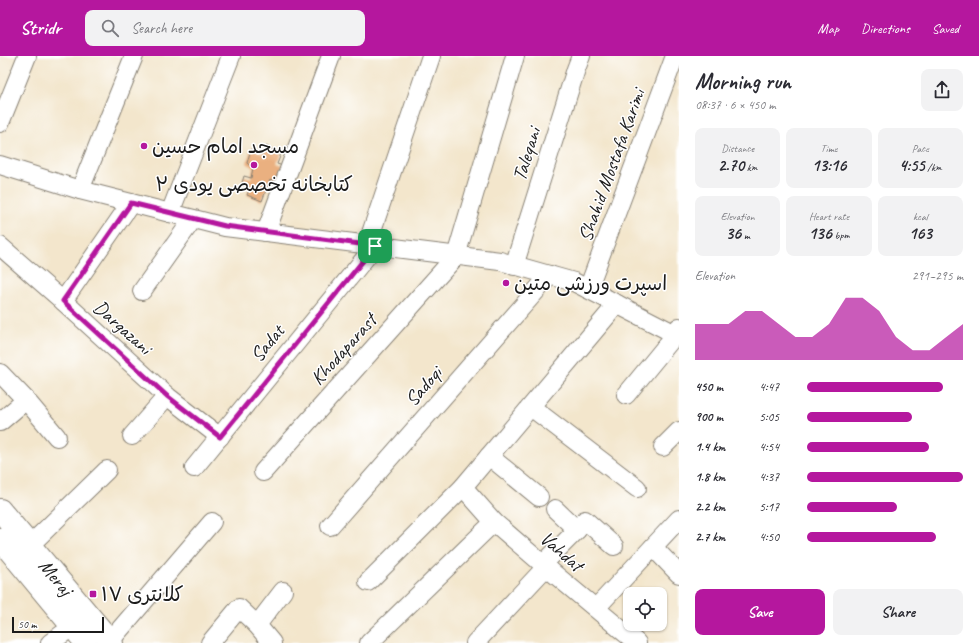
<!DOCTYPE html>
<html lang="en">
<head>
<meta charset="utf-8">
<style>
  :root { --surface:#fff; --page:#f2f2f3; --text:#2b2b33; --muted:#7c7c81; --accent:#b5179e }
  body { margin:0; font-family:Caveat,"Playpen Sans Arabic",sans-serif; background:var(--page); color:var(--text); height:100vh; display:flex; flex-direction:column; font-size:15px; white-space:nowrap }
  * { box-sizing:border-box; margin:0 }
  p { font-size:13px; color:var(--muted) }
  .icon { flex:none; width:22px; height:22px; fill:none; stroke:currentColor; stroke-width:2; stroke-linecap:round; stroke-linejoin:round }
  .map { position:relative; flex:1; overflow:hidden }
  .details { display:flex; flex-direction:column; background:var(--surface); width:300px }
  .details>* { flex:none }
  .tools { position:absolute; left:623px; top:531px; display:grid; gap:8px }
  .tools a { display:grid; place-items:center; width:44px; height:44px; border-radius:8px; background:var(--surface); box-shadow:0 1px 3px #0004; font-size:20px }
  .scale { position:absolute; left:12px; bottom:10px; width:92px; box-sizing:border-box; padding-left:4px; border:2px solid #1c1c1c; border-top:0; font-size:11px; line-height:14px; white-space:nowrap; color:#1c1c1c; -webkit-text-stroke:3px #fff; paint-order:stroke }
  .pin { position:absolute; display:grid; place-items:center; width:34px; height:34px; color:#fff; margin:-17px; border-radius:8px; box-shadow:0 2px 6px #0006 }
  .round { display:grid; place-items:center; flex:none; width:42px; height:42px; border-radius:8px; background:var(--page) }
  .headline { display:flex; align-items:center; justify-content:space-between; height:68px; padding:0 16px }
  h1 { font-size:22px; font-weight:600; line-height:30px }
  .figures { display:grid; grid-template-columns:repeat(3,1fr); gap:6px; height:68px; padding:4px 16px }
  .figures div { display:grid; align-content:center; border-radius:8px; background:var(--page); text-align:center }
  .figures b { font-size:17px; font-weight:600 }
  .figures small { font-size:11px; font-weight:400 }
  .figures p { font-size:11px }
  .chart { height:112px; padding:8px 16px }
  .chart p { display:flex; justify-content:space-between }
  .chart svg { width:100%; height:72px; margin-top:4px; fill:var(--accent); opacity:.7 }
  .cta { display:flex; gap:8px; margin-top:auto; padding:8px 16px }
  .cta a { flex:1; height:46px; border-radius:8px; background:var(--accent); color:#fff; font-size:16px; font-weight:600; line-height:46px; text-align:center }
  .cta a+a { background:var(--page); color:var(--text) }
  ul { padding:0 16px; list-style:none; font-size:13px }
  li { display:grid; grid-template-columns:64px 48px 1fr; align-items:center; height:30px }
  li i { height:10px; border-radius:5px; background:var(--accent) }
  header { display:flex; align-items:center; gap:24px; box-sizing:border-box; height:56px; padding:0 20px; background:var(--accent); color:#fff }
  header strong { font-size:19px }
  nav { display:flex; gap:22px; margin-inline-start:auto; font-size:14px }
  .search { width:280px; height:36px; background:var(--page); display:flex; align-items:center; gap:10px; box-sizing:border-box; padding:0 14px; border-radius:8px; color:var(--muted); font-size:15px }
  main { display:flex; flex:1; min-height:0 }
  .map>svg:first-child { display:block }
  .building { fill:#eab080 }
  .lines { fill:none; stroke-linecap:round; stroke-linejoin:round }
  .minor-casing { stroke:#888174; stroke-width:20 }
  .major-casing { stroke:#888174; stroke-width:24 }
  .minor { stroke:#fff; stroke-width:18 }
  .major { stroke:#fff; stroke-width:22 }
  .route-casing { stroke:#fff; stroke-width:8 }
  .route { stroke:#b5179e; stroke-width:5 }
  .poi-dot { fill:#b5179e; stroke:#fff; stroke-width:1.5 }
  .labels { text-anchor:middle; stroke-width:3; stroke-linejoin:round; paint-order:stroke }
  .poi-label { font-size:20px; fill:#1c1c1c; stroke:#fff; text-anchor:start }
  .street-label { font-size:20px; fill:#1c1c1c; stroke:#fff }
</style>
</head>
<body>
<header>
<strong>Stridr</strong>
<div class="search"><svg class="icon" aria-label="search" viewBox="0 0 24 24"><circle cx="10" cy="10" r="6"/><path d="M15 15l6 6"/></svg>Search here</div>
<nav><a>Map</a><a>Directions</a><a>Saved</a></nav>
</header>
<main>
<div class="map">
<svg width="679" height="587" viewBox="0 0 679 587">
  <rect width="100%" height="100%" fill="#fff"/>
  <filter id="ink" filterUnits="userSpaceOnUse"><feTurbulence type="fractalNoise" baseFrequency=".025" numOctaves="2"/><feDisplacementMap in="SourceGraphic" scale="8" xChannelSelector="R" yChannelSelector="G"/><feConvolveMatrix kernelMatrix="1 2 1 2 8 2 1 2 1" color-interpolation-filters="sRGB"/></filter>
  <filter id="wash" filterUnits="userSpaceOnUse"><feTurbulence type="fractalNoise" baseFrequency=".012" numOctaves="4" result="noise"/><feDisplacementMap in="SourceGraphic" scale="16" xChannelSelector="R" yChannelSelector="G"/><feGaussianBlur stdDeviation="0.9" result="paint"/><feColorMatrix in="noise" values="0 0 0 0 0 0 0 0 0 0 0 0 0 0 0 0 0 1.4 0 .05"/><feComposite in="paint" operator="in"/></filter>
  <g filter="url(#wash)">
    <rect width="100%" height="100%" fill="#f3e6cc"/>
    <g id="blocks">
      <path class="building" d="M266 90 281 98 277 108 283 110 277 127 270 124 262 145 247 139 250 132 242 127 244 120 251 122 253 112 247 107 251 93 263 98Z"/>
    </g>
  </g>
  <g filter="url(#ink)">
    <use href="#blocks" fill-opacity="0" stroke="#888174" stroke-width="1"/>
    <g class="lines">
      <g class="minor-casing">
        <g id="minor">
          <path d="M0 67 27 0"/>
          <path d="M0 109 80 134 225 171 500 205 574 226 679 280"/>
          <path d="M80 134 134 0"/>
          <path d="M170 157 231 0"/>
          <path d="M266 176 331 0"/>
          <path d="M367 189 431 0"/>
          <path d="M0 190 63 245 167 340 220 381"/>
          <path d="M514 210 576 13 581 0"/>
          <path d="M588 233 675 0"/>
          <path d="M142 235 193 163"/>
          <path d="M63 245 131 147"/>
          <path d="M0 317 26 344 0 366"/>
          <path d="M626 339 676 278 679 271"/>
          <path d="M26 344 57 381"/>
          <path d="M531 351 637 432"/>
          <path d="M132 380 167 340"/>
          <path d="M663 391 679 375"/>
          <path d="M489 400 539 441"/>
          <path d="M194 412 375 190"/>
          <path d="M263 416 456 200 515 0"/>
          <path d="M463 431 494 466 546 511 637 587"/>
          <path d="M555 453 577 474"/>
          <path d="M330 470 550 219"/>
          <path d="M29 490 107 414"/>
          <path d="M653 491 679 518"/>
          <path d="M543 508 577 474 585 464 614 490"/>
          <path d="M368 526 463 431 617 248"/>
          <path d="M596 552 679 463"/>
          <path d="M257 569 272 587"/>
          <path d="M110 585 212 466"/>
          <path d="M50 587 72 571"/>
          <path d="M210 587 239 552 257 569 283 535"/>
          <path d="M369 587 494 466"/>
          <path d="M475 587 546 511"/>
        </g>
      </g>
      <g class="major-casing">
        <g id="major">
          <path d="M0 454 112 587"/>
          <path d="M0 483 86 587"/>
        </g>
      </g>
      <use href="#minor" class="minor"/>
      <use href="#major" class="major"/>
    </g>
  </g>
  <g class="lines" filter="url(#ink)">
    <g class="route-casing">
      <path id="route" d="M131 147 225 170 375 190 220 381 167 340 63 245Z"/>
    </g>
    <use href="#route" class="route"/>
  </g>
  <g class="poi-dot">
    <circle cx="144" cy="90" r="4"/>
    <circle cx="254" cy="109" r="4"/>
    <circle cx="506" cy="227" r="4"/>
    <rect x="89" y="534" width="8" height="8" rx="2"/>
  </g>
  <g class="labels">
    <g class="poi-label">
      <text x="152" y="97">مسجد امام حسین</text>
      <text x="254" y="135" text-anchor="middle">کتابخانه تخصصی یودی ۲</text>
      <text x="514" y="234">اسپرت ورزشی متین</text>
      <text x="101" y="545">کلانتری ۱۷</text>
    </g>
    <g class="street-label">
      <text transform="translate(526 98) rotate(-73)" y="7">Taleqani</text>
      <text transform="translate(611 109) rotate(-70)" y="7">Shahid Mostafa Karimi</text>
      <text transform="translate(123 271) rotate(42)" y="7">Dargazani</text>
      <text transform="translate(267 287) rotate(-51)" y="7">Sadat</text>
      <text transform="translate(343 293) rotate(-48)" y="7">Khodaparast</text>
      <text transform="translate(423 330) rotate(-49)" y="7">Sadoqi</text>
      <text transform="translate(562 495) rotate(41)" y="7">Vahdat</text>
      <text transform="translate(56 521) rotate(50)" y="7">Meraj</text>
    </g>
  </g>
</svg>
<div class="tools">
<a><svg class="icon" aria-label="locate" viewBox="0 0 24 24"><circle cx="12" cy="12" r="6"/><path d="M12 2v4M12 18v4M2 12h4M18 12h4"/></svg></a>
</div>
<div class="scale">50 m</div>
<div class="pin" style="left:375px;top:190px;background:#1e9e55"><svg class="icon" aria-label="arrive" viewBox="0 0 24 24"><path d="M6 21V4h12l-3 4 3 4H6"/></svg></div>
</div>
<section class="details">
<div class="headline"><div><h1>Morning run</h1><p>08:37 · 6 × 450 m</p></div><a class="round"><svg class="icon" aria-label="share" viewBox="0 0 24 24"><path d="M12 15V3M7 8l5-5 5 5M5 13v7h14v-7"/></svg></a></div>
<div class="figures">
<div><p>Distance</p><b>2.70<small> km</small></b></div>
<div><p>Time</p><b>13:16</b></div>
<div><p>Pace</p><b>4:55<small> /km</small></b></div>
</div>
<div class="figures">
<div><p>Elevation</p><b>36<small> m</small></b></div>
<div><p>Heart rate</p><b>136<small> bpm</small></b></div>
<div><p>kcal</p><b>163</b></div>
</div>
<div class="chart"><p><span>Elevation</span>291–295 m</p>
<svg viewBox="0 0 160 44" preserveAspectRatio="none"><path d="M0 44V22L10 22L20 22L30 14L40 14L50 22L60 30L70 30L80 22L90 6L100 6L110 14L120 30L130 38L140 38L150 30L160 22V44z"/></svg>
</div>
<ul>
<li><b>450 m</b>4:47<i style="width:87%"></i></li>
<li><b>900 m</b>5:05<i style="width:67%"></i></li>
<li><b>1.4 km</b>4:54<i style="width:78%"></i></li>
<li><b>1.8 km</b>4:37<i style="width:100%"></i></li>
<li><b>2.2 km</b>5:17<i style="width:58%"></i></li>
<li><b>2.7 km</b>4:50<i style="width:83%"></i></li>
</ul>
<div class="cta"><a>Save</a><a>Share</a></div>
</section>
</main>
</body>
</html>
